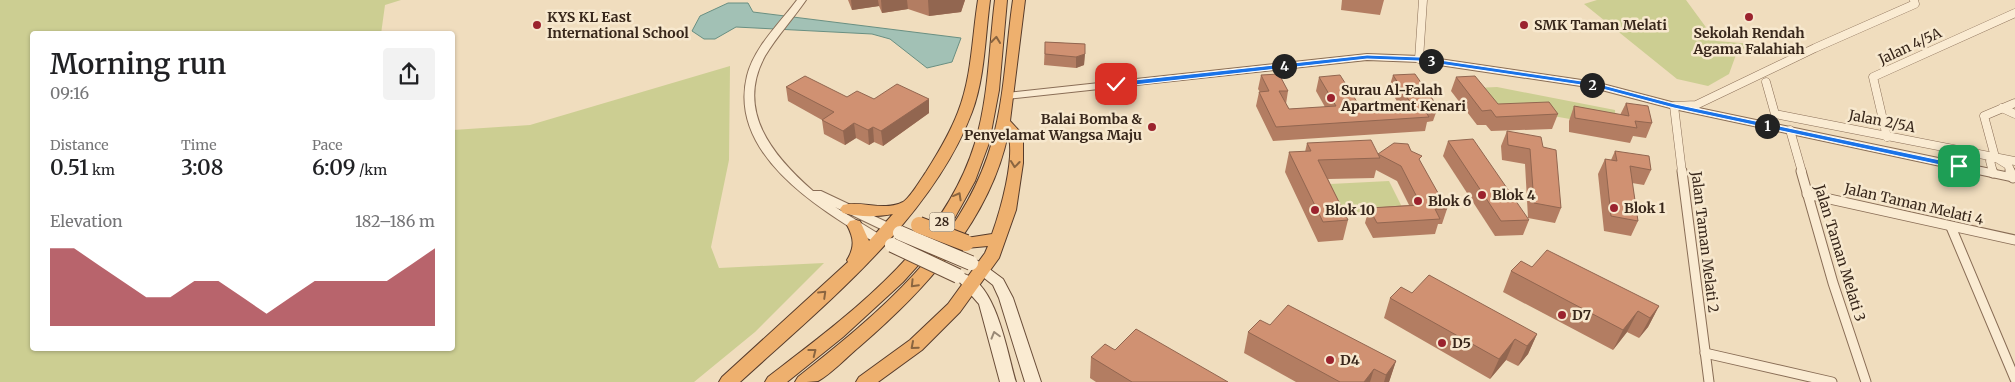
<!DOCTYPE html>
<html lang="en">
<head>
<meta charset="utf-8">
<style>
  :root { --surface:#fff; --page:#f2f2f2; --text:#202124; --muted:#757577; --accent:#9b232e }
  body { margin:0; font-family:Merriweather,serif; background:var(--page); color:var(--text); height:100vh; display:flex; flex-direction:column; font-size:19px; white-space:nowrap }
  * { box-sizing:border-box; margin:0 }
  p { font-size:16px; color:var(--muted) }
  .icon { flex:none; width:28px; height:28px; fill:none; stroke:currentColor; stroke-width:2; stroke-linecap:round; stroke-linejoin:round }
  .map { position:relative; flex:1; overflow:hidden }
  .sheet { position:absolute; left:30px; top:31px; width:425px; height:320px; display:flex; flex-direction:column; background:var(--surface); border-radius:5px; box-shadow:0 1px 4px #0004 }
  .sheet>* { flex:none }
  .pin { position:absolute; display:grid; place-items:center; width:42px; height:42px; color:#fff; margin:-21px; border-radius:10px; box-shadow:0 2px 8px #0006 }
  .km { position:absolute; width:25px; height:25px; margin:-12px; border-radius:50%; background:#222; color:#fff; font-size:14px; line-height:25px; text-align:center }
  .round { display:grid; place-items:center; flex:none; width:52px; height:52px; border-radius:5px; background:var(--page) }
  .overview { display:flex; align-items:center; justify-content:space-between; height:85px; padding:0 20px }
  h1 { font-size:28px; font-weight:600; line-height:38px }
  .figures { display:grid; grid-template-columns:repeat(3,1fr); gap:8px; height:85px; padding:5px 20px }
  .figures div { display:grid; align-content:center }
  .figures b { font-size:21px; font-weight:600 }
  .figures small { font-size:14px; font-weight:400 }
  .figures p { font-size:14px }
  .chart { height:140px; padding:10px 20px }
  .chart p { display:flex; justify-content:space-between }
  .chart svg { width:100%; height:90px; margin-top:5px; fill:var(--accent); opacity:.7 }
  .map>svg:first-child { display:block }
  .green { fill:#ccce92 }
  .water { fill:#a2c1b5; stroke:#698f82 }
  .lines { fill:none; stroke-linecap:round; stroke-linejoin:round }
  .minor-far1-casing { stroke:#896d56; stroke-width:9 }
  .minor-casing { stroke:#896d56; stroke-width:11 }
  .tertiary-casing { stroke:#896d56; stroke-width:2 }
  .secondary-casing { stroke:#6b4e39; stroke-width:2 }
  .trunk-casing { stroke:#563b2b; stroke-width:2 }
  .minor-far1 { stroke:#faebd2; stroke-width:8 }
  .minor { stroke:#faebd2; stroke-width:9 }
  .tertiary { fill:#faebd2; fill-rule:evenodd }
  .secondary { fill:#faebd2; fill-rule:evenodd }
  .trunk { fill:#eeb06e; fill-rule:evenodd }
  .secondary-bridge-casing { stroke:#6b4e39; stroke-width:16; stroke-linecap:butt }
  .trunk-bridge-casing { stroke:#563b2b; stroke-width:18; stroke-linecap:butt }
  .secondary-bridge { stroke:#faebd2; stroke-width:14 }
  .trunk-bridge { stroke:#eeb06e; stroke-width:16 }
  .wall { fill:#b37d62 }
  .shaded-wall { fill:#926650 }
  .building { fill:#d09172; stroke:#926650 }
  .oneway { stroke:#8a6540 }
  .oneway2 { stroke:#998976 }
  .route { fill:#1a73e8; stroke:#fff }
  .poi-dot { fill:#9b232e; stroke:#f7e8ce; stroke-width:2 }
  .labels { text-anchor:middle; stroke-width:5; stroke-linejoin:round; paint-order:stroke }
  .shield { fill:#f7e8ce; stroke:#716151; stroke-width:1 }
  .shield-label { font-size:12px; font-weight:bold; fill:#38271b }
  .poi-label { font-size:14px; font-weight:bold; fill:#38271b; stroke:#f7e8ce; text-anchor:start }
  .street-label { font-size:14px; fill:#38271b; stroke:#f7e8ce }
</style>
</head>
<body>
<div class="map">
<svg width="2015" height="382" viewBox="0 0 2015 382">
  <rect width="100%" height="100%" fill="#f0ddbe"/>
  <g class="green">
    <path d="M0 0H401L385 5 381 34H32V349H452L453 130 530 125 730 66 729 160 711 247 719 268 824 263 755 332 694 382H0Z"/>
    <path d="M1597 0H1686L1716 41 1753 44 1737 52 1729 74 1708 86 1677 79 1584 4Z"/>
    <path d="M1497 87 1615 110 1616 127 1547 115H1496L1475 88Z"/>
    <path d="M1389 181 1405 213 1346 216 1330 184Z"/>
  </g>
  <path class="water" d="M728 3H748L753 12 961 38 952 62 927 68 890 39 872 34 736 27 715 39H704L692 31 700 16Z"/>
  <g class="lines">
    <g class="minor-far1-casing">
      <g id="minor-far1">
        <path d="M1419 59 1423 0"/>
        <path d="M1766 82 1775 114 2015 161"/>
        <path d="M2002 108 2015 114"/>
        <path d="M1790 130 1802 172"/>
        <path d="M1887 137 1873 77 2015 13"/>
        <path d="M1682 172 1674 106 1696 105 1815 48 1915 4 1914 0"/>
        <path d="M1993 172 1990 161 1995 157"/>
        <path d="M2011 172 2008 165 1995 157 1984 116 2015 103"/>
      </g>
    </g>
    <g class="minor-casing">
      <g id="minor">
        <path d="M1682 171 1709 382"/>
        <path d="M1801 171 1833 283 1866 382"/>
        <path d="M1992 171 1993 173"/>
        <path d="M2010 171 2013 178"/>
        <path d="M1807 194 2015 240"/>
        <path d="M1951 227 2015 379"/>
        <path d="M1705 353 1832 382"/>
      </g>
    </g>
    <g class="tertiary-casing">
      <g id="tertiary">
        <path d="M797 0H806C793 19 777 36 765 56 735 111 773 156 813 191H821L893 225 895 228 893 231H885L835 207 882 236 884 239 882 242H874C818 208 728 154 747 76 754 47 780 23 797 0Z"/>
        <path d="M1367 54 1419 56 1595 82 1675 103 2015 174V182L1674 109 1594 88 1419 62 1367 60 1007 99 1002 96 1007 93Z"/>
      </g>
    </g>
    <g class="secondary-casing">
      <g id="secondary">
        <path d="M975 260 980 262 1003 279 1013 298 1041 382H1025L999 298 993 285 968 265 970 262Z"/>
        <path d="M964 274C997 284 1007 353 1016 382H1000L979 304 957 279 959 276Z"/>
      </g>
    </g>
    <g class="trunk-casing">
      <g id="trunk">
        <path d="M978 0H990C985 37 985 77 972 112 932 219 822 307 740 382H719L722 377 848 262 847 260C855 247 854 238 847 225L850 221 855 220 860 221 869 241 893 214C877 217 859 217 843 213L840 209 843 205C861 200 884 212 903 202 910 198 921 179 926 172 938 153 950 133 958 112 972 77 972 37 978 0Z"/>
        <path d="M995 0H1007L999 90 989 143 975 181 954 219 930 252 903 282 843 337 787 382H765L768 377C850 314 943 247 975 143 989 97 989 47 995 0Z"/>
        <path d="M1013 0H1025L1010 121 1023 135V163L1016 210 999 258 960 312 922 350 878 382H856L859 377 910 340 948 304 985 253 988 246 966 248 960 247 958 243 960 239 992 234C1000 212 1016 157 1008 134 990 221 924 291 859 347 847 357 831 374 818 381 812 382 801 382 795 382L798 377C878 314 963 244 992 142 1005 97 1006 47 1013 0Z"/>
      </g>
    </g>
    <use href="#minor-far1" class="minor-far1"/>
    <use href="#minor" class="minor"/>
    <use href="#tertiary" class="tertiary"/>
    <use href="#secondary" class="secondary"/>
    <use href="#trunk" class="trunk"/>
    <g class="secondary-bridge-casing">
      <g id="secondary-bridge">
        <path d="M900 233 971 263"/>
        <path d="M892 245 958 276"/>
      </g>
    </g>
    <g class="trunk-bridge-casing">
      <path id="trunk-bridge" d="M919 225 966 243"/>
    </g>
    <use href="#secondary-bridge" class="secondary-bridge"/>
    <use href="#trunk-bridge" class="trunk-bridge"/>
  </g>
  <g class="wall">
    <path d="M848 0H965L961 12 929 16 908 9 882 13 879 6 852 10Z"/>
    <path d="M1342 0H1384L1380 15 1341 10Z"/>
    <path d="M1045 42 1085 44 1084 65 1076 68 1044 65Z"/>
    <path d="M1261 75 1288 91 1286 104 1289 109 1325 107 1316 91 1319 77 1359 105 1398 103 1389 88 1393 75 1438 107 1433 121 1427 122 1425 131 1273 141 1256 106 1259 92H1260L1258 89Z"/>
    <path d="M1456 77 1498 104 1558 114 1552 129 1491 131 1486 125H1477L1451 91Z"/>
    <path d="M786 87 847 97 874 99H929V113L883 146 874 142 869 145 856 138 845 145 824 134 822 120 788 101Z"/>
    <path d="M1626 103 1652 123 1646 138 1633 136 1630 143 1569 132V121L1574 106 1620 115Z"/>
    <path d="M1507 131 1543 147 1561 208 1555 223 1528 218 1525 164 1502 160 1501 146Z"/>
    <path d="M1448 141 1529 220 1523 235 1495 236 1443 156Z"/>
    <path d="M1307 143 1378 155 1411 151 1420 162 1447 209 1442 224H1438L1435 234 1373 238 1365 223 1369 208 1409 205 1397 181 1376 170 1374 178 1328 179 1348 220 1343 240 1318 242 1285 172 1289 152H1305Z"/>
    <path d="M1615 151 1651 170 1644 185 1632 183 1638 221 1631 236 1604 231 1598 174 1605 159 1611 160Z"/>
    <path d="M1532 267 1659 306 1648 327 1639 338 1627 332 1613 350 1503 292 1511 271Z"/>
    <path d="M1412 293 1537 334 1528 354 1518 366 1506 360 1490 379 1384 318 1390 298Z"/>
    <path d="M1270 325 1396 361 1389 382H1296L1244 353 1248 332Z"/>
    <path d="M1115 350 1228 382H1096L1090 378 1091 357Z"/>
  </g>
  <g class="shaded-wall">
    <path d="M851 0H878L879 6 852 10Z"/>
    <path d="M881 0H907L908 9 882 13Z"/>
    <path d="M928 0H965L961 12 929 16Z"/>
    <path d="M1085 54 1084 65 1076 68V57Z"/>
    <path d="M929 99V113L883 146 881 131Z"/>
    <path d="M854 123 856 138 845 145 843 131Z"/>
    <path d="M873 127 874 142 869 145 868 130Z"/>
    <path d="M1659 306 1648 327 1639 338 1650 318Z"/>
    <path d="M1638 311 1627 332 1613 350 1623 330Z"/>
    <path d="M1537 334 1528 354 1518 366 1527 346Z"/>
    <path d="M1515 339 1506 360 1490 379 1499 359Z"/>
    <path d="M1396 361 1389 382H1384L1386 375Z"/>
    <path d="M1374 369 1370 382H1364Z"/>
  </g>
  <g class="building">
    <path d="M1045 42 1085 44V54L1076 57 1045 54Z"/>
    <path d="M1279 74 1288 91H1279L1289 109 1336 106 1319 77 1340 75 1359 105 1410 102 1393 75 1415 74 1438 107 1424 109 1429 117 1276 127 1259 92 1269 91 1261 75Z"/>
    <path d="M805 76 847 97 857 91 874 99 897 84 929 99 881 131 873 127 868 130 854 123 843 131 822 120 834 112 786 87Z"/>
    <path d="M1475 76 1498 104 1549 102 1558 114 1496 117 1491 110 1482 111 1456 77Z"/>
    <path d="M1626 103 1648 106 1652 123 1635 121 1637 128 1575 118 1574 106 1629 116Z"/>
    <path d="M1507 131 1541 137 1543 147 1556 150 1561 208 1534 203 1530 149 1508 145Z"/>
    <path d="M1473 139 1529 220 1501 221 1448 141Z"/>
    <path d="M1371 140 1380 158 1318 160 1348 220 1323 222 1289 152 1311 151 1307 143Z"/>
    <path d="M1394 143 1408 144 1411 151 1422 156 1419 159 1447 209H1435L1440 219 1377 223 1369 208 1421 205 1401 166 1378 154Z"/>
    <path d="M1615 151 1649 156 1651 170 1630 166 1638 221 1611 216 1605 159 1617 161Z"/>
    <path d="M1547 250 1659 306 1650 318 1638 311 1623 330 1511 271 1521 261 1532 267Z"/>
    <path d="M1429 275 1537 334 1527 346 1515 339 1499 359 1390 298 1401 287 1412 293Z"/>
    <path d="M1288 305 1396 361 1386 375 1374 369 1364 382H1340L1248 332 1260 320 1270 325Z"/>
    <path d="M1136 329 1228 382H1132L1091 357 1105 344 1115 350Z"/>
  </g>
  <defs><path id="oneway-chevron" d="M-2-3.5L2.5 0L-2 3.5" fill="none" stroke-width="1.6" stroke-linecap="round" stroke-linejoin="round" transform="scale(1.25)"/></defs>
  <g class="oneway">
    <use href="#oneway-chevron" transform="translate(996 40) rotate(-84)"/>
    <use href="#oneway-chevron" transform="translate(1015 164) rotate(96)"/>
    <use href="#oneway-chevron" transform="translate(958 196) rotate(-61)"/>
    <use href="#oneway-chevron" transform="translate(914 284) rotate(134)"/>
    <use href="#oneway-chevron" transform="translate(823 294) rotate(-44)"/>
    <use href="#oneway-chevron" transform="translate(914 346) rotate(139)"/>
    <use href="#oneway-chevron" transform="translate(813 352) rotate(-38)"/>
  </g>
  <use class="oneway2" href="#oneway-chevron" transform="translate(995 335) rotate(-106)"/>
  <path class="route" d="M1367 55 1419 57 1595 83 1675 104 1959 164 1963 166 1959 169 1674 108 1595 87 1419 61 1367 59 1116 87 1112 84 1116 82Z"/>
  <g class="poi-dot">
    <circle cx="1749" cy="17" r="5"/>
    <circle cx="537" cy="25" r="5"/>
    <circle cx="1524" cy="25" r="5"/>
    <circle cx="1331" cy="98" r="5"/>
    <circle cx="1152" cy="127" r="5"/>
    <circle cx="1482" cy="195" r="5"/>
    <circle cx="1418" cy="201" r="5"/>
    <circle cx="1614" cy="208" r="5"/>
    <circle cx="1315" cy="210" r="5"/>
    <circle cx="1562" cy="315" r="5"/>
    <circle cx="1442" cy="343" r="5"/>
    <circle cx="1330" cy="360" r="5"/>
  </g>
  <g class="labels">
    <rect class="shield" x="929.5" y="212.5" width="25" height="19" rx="4"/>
    <g class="shield-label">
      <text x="942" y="226">28</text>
    </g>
    <g class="poi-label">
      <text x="547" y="22">KYS KL East<tspan x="547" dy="16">International School</tspan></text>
      <text x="1534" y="30">SMK Taman Melati</text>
      <text x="1749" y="38" text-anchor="middle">Sekolah Rendah<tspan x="1749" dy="16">Agama Falahiah</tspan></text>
      <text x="1341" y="95">Surau Al-Falah<tspan x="1341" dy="16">Apartment Kenari</tspan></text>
      <text x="1142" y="124" text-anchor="end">Balai Bomba &amp;<tspan x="1142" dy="16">Penyelamat Wangsa Maju</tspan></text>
      <text x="1492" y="200">Blok 4</text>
      <text x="1428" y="206">Blok 6</text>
      <text x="1624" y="213">Blok 1</text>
      <text x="1325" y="215">Blok 10</text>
      <text x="1572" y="320">D7</text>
      <text x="1452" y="348">D5</text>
      <text x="1340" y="365">D4</text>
    </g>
    <g class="street-label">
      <text transform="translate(1910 46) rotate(-25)" y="5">Jalan 4/5A</text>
      <text transform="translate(1882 121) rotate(11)" y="5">Jalan 2/5A</text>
      <text transform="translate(1914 204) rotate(13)" y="5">Jalan Taman Melati 4</text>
      <text transform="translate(1705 242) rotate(83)" y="5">Jalan Taman Melati 2</text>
      <text transform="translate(1840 253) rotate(73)" y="5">Jalan Taman Melati 3</text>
    </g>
  </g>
</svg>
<div class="pin" style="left:1959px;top:166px;background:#1e9e55"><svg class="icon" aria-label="arrive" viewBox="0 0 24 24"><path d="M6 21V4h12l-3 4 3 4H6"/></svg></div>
<div class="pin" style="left:1116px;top:84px;background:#d93025"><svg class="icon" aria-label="check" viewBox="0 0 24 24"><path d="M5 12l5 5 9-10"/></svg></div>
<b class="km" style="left:1767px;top:126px">1</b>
<b class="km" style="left:1592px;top:85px">2</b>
<b class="km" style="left:1431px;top:61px">3</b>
<b class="km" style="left:1284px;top:66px">4</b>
<section class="sheet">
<div class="overview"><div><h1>Morning run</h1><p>09:16</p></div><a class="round"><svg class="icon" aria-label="share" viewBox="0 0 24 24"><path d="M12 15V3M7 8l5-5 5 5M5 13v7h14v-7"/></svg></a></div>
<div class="figures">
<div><p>Distance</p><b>0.51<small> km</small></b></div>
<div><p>Time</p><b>3:08</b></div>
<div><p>Pace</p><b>6:09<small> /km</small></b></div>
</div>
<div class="chart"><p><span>Elevation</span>182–186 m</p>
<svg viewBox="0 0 160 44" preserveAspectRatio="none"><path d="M0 44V6L10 6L20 14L30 22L40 30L50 30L60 22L70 22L80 30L90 38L100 30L110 22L120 22L130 22L140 22L150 14L160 6V44z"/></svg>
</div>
</section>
</div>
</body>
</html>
